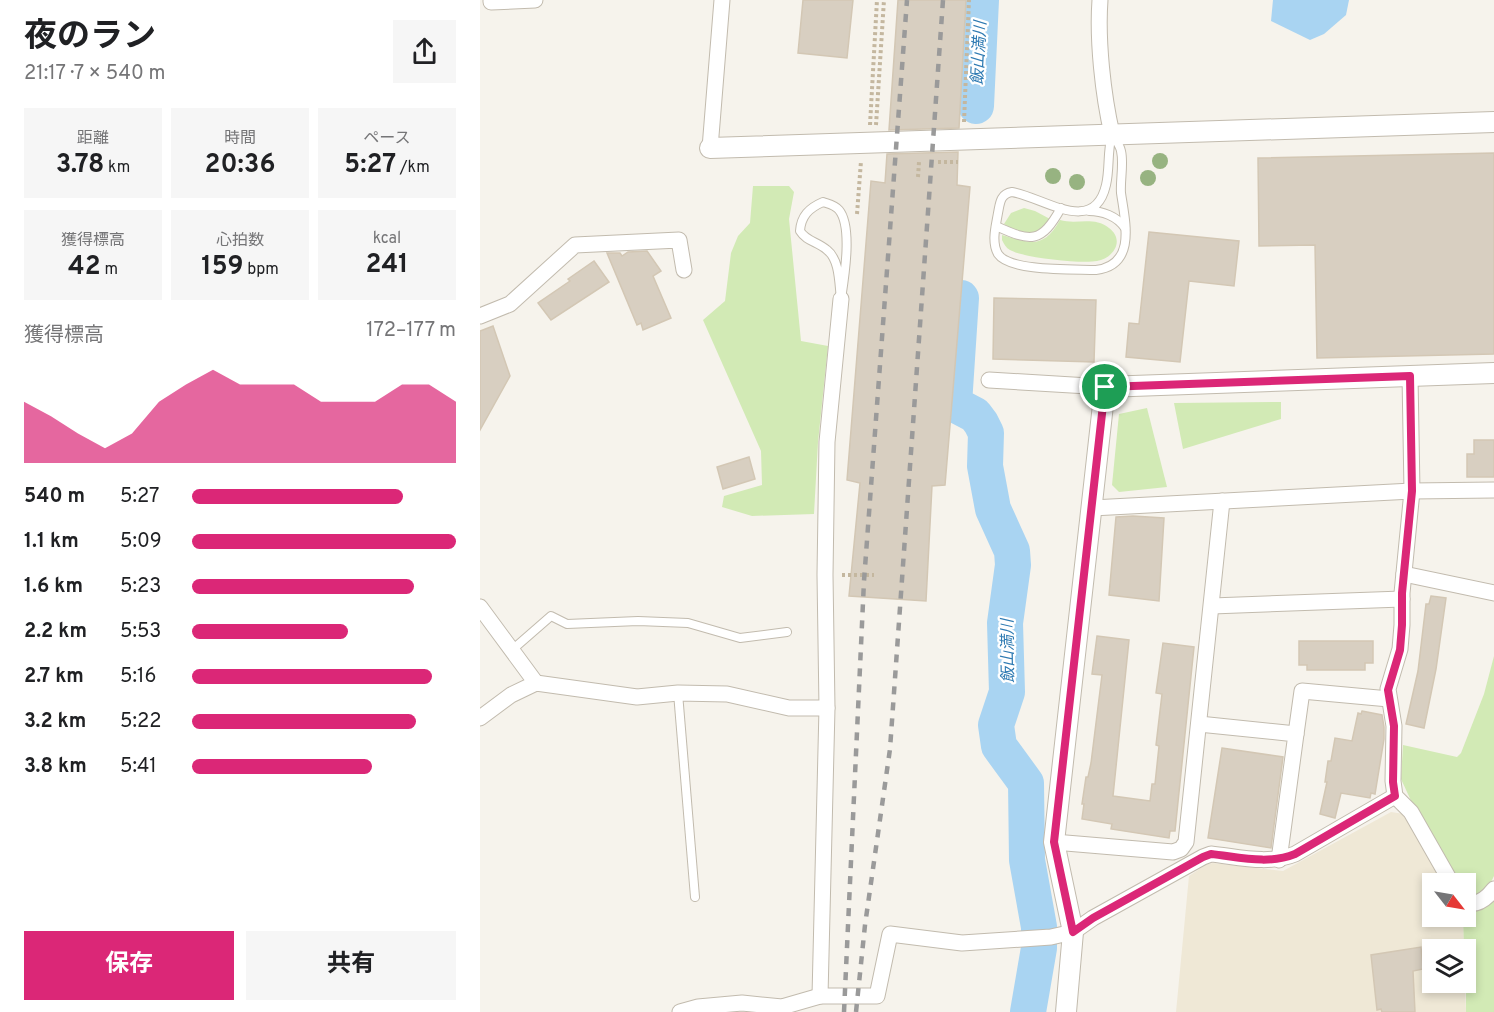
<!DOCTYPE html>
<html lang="ja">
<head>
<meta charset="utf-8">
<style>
  :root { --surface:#fff; --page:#f6f6f6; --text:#202124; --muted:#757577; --accent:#db2777 }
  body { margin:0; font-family:Overpass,"Noto Sans JP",sans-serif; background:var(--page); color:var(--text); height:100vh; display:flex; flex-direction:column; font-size:22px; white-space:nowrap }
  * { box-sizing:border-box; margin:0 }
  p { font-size:20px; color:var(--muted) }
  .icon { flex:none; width:33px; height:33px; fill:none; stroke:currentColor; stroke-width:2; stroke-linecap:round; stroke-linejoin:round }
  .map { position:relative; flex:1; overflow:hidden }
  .sheet { display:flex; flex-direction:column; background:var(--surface); width:480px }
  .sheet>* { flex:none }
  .needle { width:39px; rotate:121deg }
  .controls { position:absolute; left:942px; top:873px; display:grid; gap:12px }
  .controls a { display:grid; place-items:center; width:54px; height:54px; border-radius:0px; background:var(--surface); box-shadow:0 3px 9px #0003; font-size:30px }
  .pin { position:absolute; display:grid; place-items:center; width:51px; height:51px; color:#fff; margin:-26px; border:3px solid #fff; border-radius:50%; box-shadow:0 2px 6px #0007 }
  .round { display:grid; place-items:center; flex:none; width:63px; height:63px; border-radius:0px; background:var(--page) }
  .headline { display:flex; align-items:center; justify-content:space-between; height:102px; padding:0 24px }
  h1 { font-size:33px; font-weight:700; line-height:45px }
  .metrics { display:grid; grid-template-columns:repeat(3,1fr); gap:9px; height:102px; padding:6px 24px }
  .metrics div { display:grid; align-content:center; border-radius:0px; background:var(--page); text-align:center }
  .metrics b { font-size:26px; font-weight:700 }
  .metrics small { font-size:16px; font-weight:400 }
  .metrics p { font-size:16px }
  .chart { height:168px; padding:12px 24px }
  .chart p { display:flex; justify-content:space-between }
  .chart svg { width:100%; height:108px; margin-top:6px; fill:var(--accent); opacity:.7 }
  .cta { display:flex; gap:12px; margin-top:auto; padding:12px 24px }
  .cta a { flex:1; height:69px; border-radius:0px; background:var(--accent); color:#fff; font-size:24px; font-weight:700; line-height:69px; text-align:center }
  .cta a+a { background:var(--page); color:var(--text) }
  ul { padding:0 24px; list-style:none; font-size:20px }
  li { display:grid; grid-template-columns:96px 72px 1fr; align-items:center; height:45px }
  li i { height:15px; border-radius:8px; background:var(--accent) }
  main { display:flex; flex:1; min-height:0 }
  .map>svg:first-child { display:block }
  .education { fill:#efe8d6 }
  .green { fill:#d2eab5 }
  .water { fill:#a9d4f2 }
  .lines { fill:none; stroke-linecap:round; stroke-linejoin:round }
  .river { stroke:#a9d4f2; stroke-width:36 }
  .building { fill:#d8cfc1; stroke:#d3c7b4; stroke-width:1.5 }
  .service-casing { stroke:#c2bbae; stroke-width:10 }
  .minor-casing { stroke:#c2bbae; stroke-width:17 }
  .tertiary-casing { stroke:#c2bbae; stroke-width:22 }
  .path { stroke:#c4b79f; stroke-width:4; stroke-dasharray:3 3; stroke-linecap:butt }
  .service { stroke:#fff; stroke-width:8 }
  .minor { stroke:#fff; stroke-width:15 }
  .tertiary { stroke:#fff; stroke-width:20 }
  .rail { stroke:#9a9a9a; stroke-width:4.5; stroke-dasharray:8 8; stroke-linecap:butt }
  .tree { fill:#97b381 }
  .route-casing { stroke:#fff; stroke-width:12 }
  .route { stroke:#db2777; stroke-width:8 }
  .labels { text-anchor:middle; stroke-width:4.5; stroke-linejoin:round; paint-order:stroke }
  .water-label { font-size:16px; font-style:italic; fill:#2e7ab2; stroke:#fff }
</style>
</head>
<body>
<main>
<section class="sheet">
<div class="headline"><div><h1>夜のラン</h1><p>21:17 · 7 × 540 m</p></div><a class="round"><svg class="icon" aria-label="share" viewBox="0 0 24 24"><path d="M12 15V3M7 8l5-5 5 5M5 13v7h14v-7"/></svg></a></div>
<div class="metrics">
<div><p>距離</p><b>3.78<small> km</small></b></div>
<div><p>時間</p><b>20:36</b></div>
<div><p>ペース</p><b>5:27<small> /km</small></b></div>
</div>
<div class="metrics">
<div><p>獲得標高</p><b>42<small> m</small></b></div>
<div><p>心拍数</p><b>159<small> bpm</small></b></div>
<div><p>kcal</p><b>241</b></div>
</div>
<div class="chart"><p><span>獲得標高</span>172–177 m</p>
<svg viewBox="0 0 160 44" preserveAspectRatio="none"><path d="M0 44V19L10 25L20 32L30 38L40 32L50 19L60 12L70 6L80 12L90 12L100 12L110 19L120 19L130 19L140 12L150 12L160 19V44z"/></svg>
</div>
<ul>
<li><b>540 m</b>5:27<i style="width:80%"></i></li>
<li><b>1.1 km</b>5:09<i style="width:100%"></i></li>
<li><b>1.6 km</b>5:23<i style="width:84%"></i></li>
<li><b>2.2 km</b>5:53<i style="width:59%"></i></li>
<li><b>2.7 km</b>5:16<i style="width:91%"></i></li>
<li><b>3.2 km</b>5:22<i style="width:85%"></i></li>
<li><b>3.8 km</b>5:41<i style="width:68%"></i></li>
</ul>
<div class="cta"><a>保存</a><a>共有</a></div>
</section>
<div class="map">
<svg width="1014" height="1012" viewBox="0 0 1014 1012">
  <rect width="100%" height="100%" fill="#f6f3ec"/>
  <path class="education" d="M911 812 924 814 964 883 952 884V916L983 917 984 949 952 950V982L985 983 986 1012H696L709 876 727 864 733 863 803 871Z"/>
  <g class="green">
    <path d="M273 186H309L314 192 309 219 321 341 348 346 338 442 334 514 272 516 242 507 244 496 282 485 281 451 223 320 245 301 251 253 258 236 270 223Z"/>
    <path d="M544 208 555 211 570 219C558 238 541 234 524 224L531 213Z"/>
    <path d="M580 220C596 225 614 216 629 228 645 240 634 258 617 261 602 264 544 258 530 250 526 248 524 244 522 240V235C550 243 563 250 580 220Z"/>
    <path d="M801 402V419L703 449 694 403Z"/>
    <path d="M667 408 687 487 639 492 632 485 639 414Z"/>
    <path d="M1014 656V876C1009 887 1002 895 990 897L986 893V884L979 883 933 805 921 779 923 745 977 757 981 753 1004 694Z"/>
    <path d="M1014 898V1012H986V950L984 949 983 917 1003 907Z"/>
  </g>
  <path class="water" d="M793 0H869L866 15 844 34 830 40 791 21Z"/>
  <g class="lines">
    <g class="river">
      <path d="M496 106 501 0"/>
      <path d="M481 298 474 404 495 415 501 423 506 433 505 466 513 509 532 551 533 565 525 623 527 692 516 725 519 746 546 783 547 860 559 927V948L548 1012"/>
    </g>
  </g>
  <g class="building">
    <path d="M323 0H373L367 58 318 53Z"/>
    <path d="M418 0H486L479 128 409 130Z"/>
    <path d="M478 152 477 185 490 187 465 485 452 486 446 601 369 596 380 483 367 480 391 181 405 183 407 154Z"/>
    <path d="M1014 153V354L837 358 835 245 779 246 778 158Z"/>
    <path d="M669 232 759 241 754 286 709 281 700 362 646 357 649 323 659 324Z"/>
    <path d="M167 251 181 271 173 276 191 318 163 330 161 323 157 325 127 253H140L142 256 148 252Z"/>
    <path d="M114 261 129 282 71 320 58 303 90 281 88 279Z"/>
    <path d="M514 298 616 300 614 362 513 359Z"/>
    <path d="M13 326 30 376 0 430V331Z"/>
    <path d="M994 440H1014V477H987V454H994Z"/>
    <path d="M269 457 275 479 243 489 237 467Z"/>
    <path d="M653 516 684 518 679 601 629 595 636 517Z"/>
    <path d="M951 596 966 598 956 669 944 728 926 724 938 671 946 604H949Z"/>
    <path d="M617 636 649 640 633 796 670 801 672 784H675L679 746 676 745 682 694 676 693 683 643 714 647 695 831H690L689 838 631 829 632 824 602 819 604 804H602L606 777H608L611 763 622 675 612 674Z"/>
    <path d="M819 641H893V663H885V670H827V665H819Z"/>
    <path d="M882 711 902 715 904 727V739L895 794 891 793 890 798 861 793 855 818 840 814 847 782H845L848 761H851L855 738 872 741 878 713 881 714Z"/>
    <path d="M742 748 803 757 791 848 728 838Z"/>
    <path d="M941 947 943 969 933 971 935 1012H902L901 1009 897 1010 891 955Z"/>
  </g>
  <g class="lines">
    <g class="service-casing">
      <g id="service">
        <path d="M632 134C635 139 640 145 641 151 644 164 640 180 641 193 645 221 657 265 616 270 595 269 530 272 518 254 511 242 516 225 518 213 520 203 520 194 532 192 563 197 614 237 626 185 630 168 627 153 632 134Z"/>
        <path d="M343 202C349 204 355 205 359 210 373 227 364 279 361 299 359 284 360 260 347 250 338 242 326 241 320 231 321 216 329 208 343 202Z"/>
        <path d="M609 211C622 211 637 216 645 228"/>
        <path d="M516 226C551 242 561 244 581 208"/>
        <path d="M32 650 71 616 87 624 158 621 208 623 260 638 307 632"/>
        <path d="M198 693 215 897"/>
      </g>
    </g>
    <g class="minor-casing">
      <g id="minor">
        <path d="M11 0V2L55 0"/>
        <path d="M620 0C617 40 623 95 632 134"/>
        <path d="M230 148 242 0"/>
        <path d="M361 299 347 442 345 575 347 708 340 996H397L410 934 482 943 571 937 593 932 613 918 723 857 731 854C759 857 788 865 815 854L915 796"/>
        <path d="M0 316 30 304 95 245 199 240 204 270"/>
        <path d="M930 376 932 491 922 593V625L920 649 908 689 914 726 913 781 915 796 931 812 972 884"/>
        <path d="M509 380 625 387"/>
        <path d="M612 508 932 491 1014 490"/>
        <path d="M924 574 1014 593"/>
        <path d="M732 606 922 599"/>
        <path d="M0 607 56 683"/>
        <path d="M0 718 31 695 56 683 157 697 198 693 247 694 309 708H347"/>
        <path d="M719 724 816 734 799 860"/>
        <path d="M816 734 822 691 909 699"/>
        <path d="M574 842 693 852 701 849 706 842 742 501"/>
        <path d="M986 903C997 906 1007 898 1014 889"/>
        <path d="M200 1012 218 1007 262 1003 302 1007 340 996"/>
      </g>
    </g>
    <g class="tertiary-casing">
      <g id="tertiary">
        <path d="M230 148 1014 122"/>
        <path d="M586 1012 593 932 574 842 625 387 1014 373"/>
      </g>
    </g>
    <g class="path">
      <path d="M484 122 489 0"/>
      <path d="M390 125 397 0"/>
      <path d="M396 125 404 0"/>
      <path d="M458 162H478"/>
      <path d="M438 177 439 162"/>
      <path d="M377 214 381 161"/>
      <path d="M362 575H394"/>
    </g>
    <use href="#service" class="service"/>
    <use href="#minor" class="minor"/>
    <use href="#tertiary" class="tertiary"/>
    <g class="rail">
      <path d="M364 1012 384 581 427 0"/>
      <path d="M376 1012 385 925 410 749 463 0"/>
    </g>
  </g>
  <g class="tree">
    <circle cx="680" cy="161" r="8"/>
    <circle cx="573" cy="176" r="8"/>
    <circle cx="668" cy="178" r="8"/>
    <circle cx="597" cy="182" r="8"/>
  </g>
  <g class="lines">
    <g class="route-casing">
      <path id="route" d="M930 376 932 491 922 593V625L920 650 908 690 914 726 913 782 915 796 815 854C788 865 759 857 731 854L723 857 613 918 593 932 574 842 625 387Z"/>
    </g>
    <use href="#route" class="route"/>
  </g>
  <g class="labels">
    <g class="water-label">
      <text transform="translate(498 53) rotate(-87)" y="6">飯山満川</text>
      <text transform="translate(527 651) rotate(-91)" y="6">飯山満川</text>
    </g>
  </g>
</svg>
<div class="controls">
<a><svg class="needle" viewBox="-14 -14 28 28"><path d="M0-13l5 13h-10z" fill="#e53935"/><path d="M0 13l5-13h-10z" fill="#757577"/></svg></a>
<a><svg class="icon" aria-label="layers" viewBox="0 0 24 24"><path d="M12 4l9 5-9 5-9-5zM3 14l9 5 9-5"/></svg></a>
</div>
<div class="pin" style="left:625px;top:387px;background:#1e9e55"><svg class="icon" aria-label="arrive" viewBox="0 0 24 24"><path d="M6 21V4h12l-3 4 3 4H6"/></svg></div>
</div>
</main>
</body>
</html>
